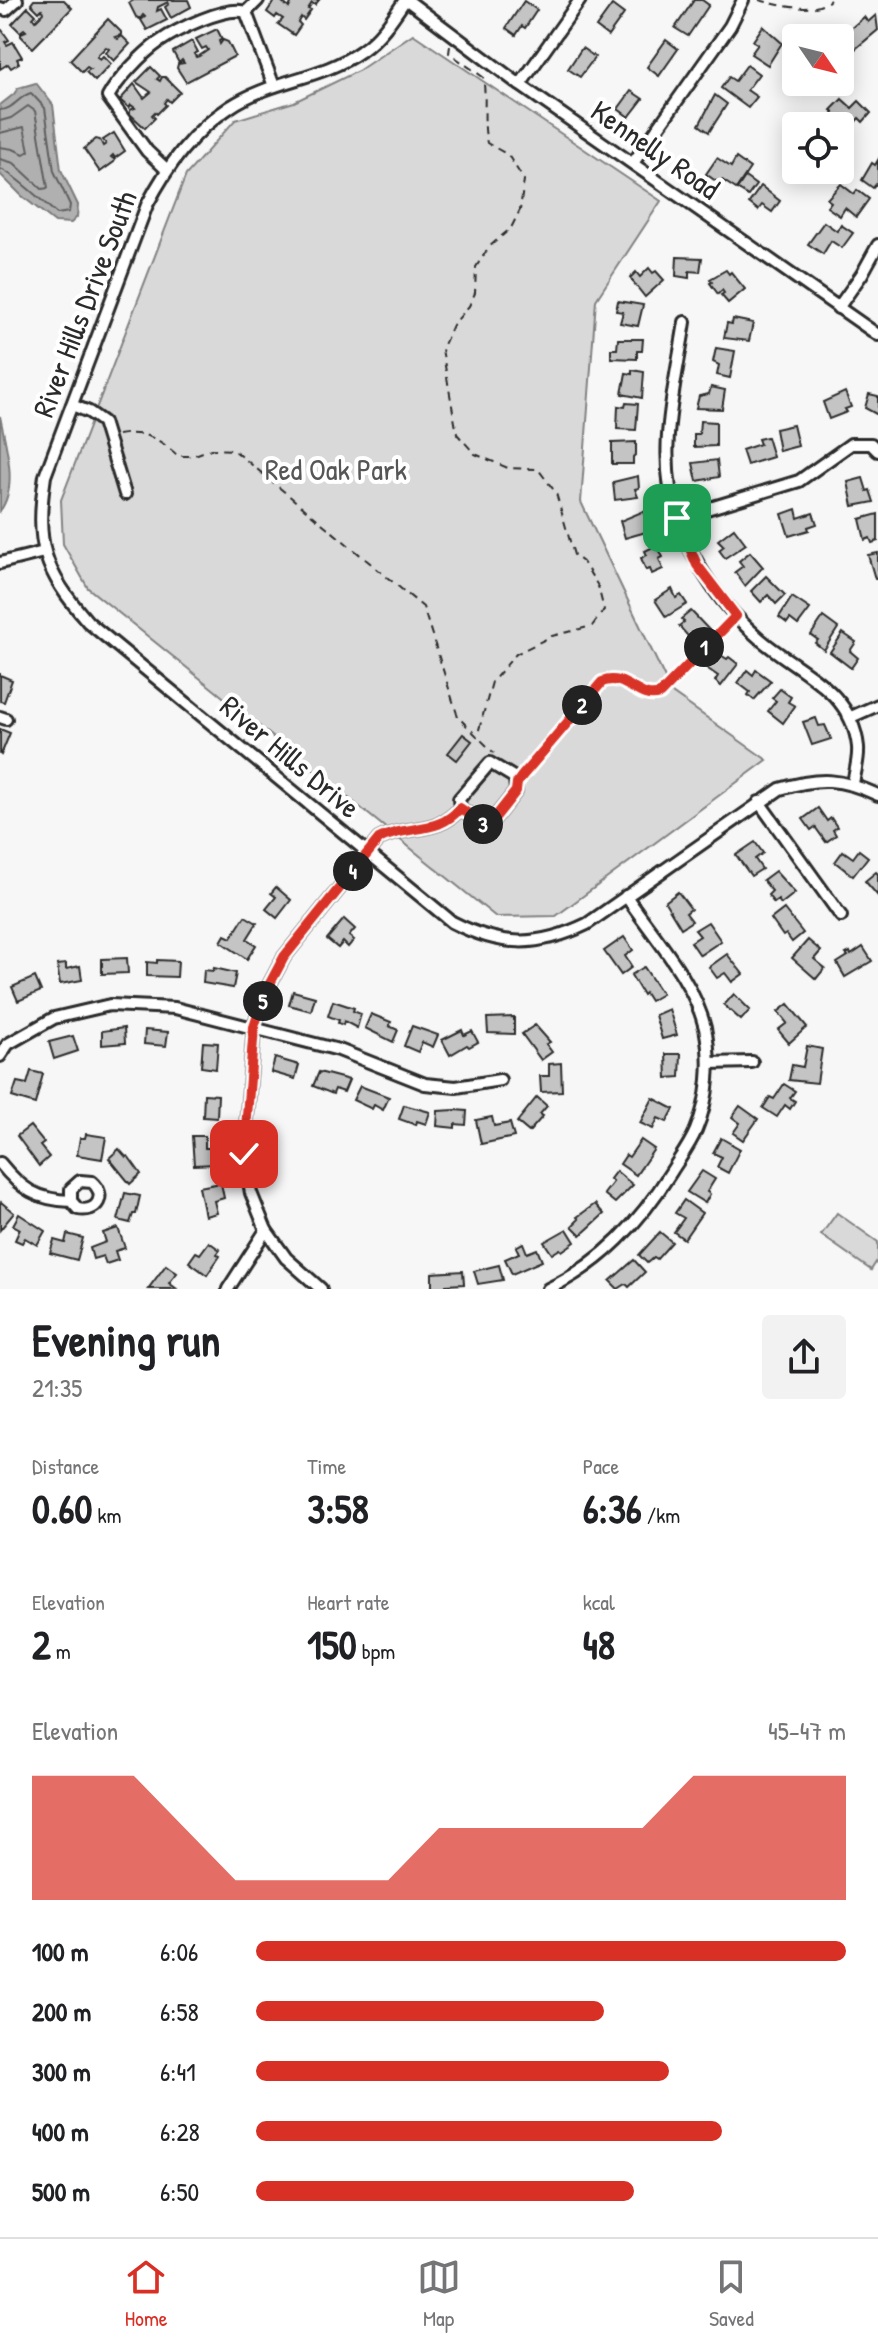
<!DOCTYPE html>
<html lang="en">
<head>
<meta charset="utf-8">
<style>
  :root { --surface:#fff; --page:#f2f2f2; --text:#202124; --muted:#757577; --line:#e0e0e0; --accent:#d93025 }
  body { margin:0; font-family:"Patrick Hand",sans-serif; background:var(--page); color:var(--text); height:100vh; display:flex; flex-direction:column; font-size:30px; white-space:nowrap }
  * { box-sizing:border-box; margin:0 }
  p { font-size:26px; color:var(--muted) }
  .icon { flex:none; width:44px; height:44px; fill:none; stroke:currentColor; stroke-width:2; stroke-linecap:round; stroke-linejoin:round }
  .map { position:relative; height:1289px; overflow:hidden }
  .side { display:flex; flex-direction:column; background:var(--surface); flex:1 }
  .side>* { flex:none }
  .needle { width:52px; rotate:125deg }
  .controls { position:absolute; left:782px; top:24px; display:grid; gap:16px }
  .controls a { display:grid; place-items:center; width:72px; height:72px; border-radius:8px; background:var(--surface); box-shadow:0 4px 20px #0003; font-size:40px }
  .pin { position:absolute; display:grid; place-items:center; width:68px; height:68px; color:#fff; margin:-34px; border-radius:16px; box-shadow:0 4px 12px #0006 }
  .km { position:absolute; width:40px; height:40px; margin:-20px; border-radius:50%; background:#222; color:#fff; font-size:22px; line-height:40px; text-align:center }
  .round { display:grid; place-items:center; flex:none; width:84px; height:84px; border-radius:8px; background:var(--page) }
  .head { display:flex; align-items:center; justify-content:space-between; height:136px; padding:0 32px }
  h1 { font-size:44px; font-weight:800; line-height:60px }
  .figures { display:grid; grid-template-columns:repeat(3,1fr); gap:12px; height:136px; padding:8px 32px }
  .figures div { display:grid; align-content:center }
  .figures b { font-size:40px; font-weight:800 }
  .figures small { font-size:22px; font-weight:400 }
  .figures p { font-size:22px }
  .chart { height:224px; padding:16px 32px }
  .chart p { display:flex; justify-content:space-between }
  .chart svg { width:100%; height:144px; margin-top:8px; fill:var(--accent); opacity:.7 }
  ul { padding:0 32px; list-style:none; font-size:26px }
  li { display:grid; grid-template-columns:128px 96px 1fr; align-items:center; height:60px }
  li i { height:20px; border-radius:10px; background:var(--accent) }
  .dock { display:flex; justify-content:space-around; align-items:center; height:112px; border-top:2px solid var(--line); background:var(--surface); font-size:22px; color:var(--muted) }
  .dock a { display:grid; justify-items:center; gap:4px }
  .dock .current { color:var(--accent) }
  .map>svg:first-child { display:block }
  .green { fill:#d9d9d9; stroke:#828282; stroke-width:2 }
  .water { fill:#b0b0b0; stroke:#7b7b7b; stroke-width:2 }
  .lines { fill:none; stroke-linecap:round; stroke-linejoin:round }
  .shore { stroke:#606060; stroke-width:2 }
  .building { fill:#c4c4c4; stroke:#2b2b2b; stroke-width:2 }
  .minor-casing { stroke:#2b2b2b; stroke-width:16 }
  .path { stroke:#2b2b2b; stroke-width:2; stroke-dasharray:8 6; stroke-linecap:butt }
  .minor { stroke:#fff; stroke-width:10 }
  .route-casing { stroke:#fff; stroke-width:16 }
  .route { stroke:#d93025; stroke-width:10 }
  .labels { text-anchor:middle; stroke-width:8; stroke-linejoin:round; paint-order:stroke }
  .street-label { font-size:30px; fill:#2b2b2b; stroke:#fff }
  .park-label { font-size:30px; fill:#565656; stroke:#fff }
</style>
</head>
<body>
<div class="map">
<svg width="878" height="1289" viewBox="0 0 878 1289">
  <rect width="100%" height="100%" fill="#f7f7f7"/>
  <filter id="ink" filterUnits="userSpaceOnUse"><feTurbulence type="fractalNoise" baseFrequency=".0125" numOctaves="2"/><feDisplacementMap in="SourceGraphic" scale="16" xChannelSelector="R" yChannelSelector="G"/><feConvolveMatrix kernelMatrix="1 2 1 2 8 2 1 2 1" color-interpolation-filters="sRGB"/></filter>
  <g filter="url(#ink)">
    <g class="green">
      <path d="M413 34 661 201 596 300 581 502 672 693 767 760 556 916 496 917 88 588 63 544 61 500 186 175 235 120 294 102 358 71Z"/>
      <path d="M837 1213 878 1242V1259L871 1270 821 1235Z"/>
    </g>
    <g class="water">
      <path d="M36 83 53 105 61 170 78 205 77 217 71 223 55 222 22 196 0 174V105L14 94 18 88Z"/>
      <path d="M0 416C5 444 19 486 0 511Z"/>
    </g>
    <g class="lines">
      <g class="shore">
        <path d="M0 110C13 110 19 96 31 93L45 108 54 171 70 205 69 212 57 214C46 205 10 170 0 169"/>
        <path d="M0 121 11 118 28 106 35 111 48 188 42 189 14 163 0 159"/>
        <path d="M0 133 24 127 29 151 24 154 13 149 0 147"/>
      </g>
    </g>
    <g class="building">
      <path d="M34 0H64L72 8 33 48 21 36V33L26 31 24 29 20 32 12 24 28 7 36 15 33 18 35 21 43 13 42 9 39 12 31 4Z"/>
      <path d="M134 0H188L191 7 171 18 165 7 169 4 168 2 158 7 157 11 161 9 167 20 147 30 141 20 145 17 143 15 140 19 136 17 129 3Z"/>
      <path d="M275 0H280L289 8 292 1 295 0H319L315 5 312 3 308 9 311 10 304 20 301 17 298 22 301 25 294 35 278 24 283 19 277 15 275 18 267 12Z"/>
      <path d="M694 0H702L709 5 688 36 675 28Z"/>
      <path d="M524 1 537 10 525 28 522 26 516 35 506 28Z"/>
      <path d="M612 5 624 14 608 36 596 27Z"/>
      <path d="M876 15 878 30 854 50 842 36 864 17 868 22Z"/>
      <path d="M108 19 121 32V35L115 37 118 39 122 36 130 44 114 61 106 53 109 49 106 47 99 54 97 57 100 59 103 56 111 64 95 81 86 72 90 69 87 67 82 72 70 60Z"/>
      <path d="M763 26 782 43 768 65 751 54 758 44 753 41Z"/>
      <path d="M217 29 222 39 219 41 220 44 223 40 228 42 235 56 186 82 177 68 178 64 184 63 182 60 179 63 173 52 192 41 198 52 194 54 196 57 199 56 208 50 206 47 202 49 196 39Z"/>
      <path d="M2 30 9 40 5 42 7 45 13 42 22 57 17 59 19 63 11 68 8 64 0 69V31Z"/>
      <path d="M666 40 678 49 659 76 647 67Z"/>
      <path d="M582 48 595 57 580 77 568 69Z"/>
      <path d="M840 54H851L848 84 831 83 840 82Z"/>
      <path d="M747 65 759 74 747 90 757 97 748 108 721 88 729 77 735 81Z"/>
      <path d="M151 67 160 76 157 79 160 81 162 77H165L180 92 170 102 167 99 164 103 166 105 157 114 155 112 152 115 155 118 145 128 130 114V110L135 108 131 105 129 108 120 100 134 84 144 98 151 92 136 82Z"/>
      <path d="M631 91 643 99 629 117 618 109Z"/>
      <path d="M715 95 727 104 709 132 699 125Z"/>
      <path d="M842 99 852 108 859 101 871 113 863 122 859 118 849 129 839 120 834 125 828 120 834 112 831 110Z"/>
      <path d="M114 133 125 151 115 158 113 155 111 157 115 160 114 162 100 172 84 149 96 139 100 140 103 146 106 144 103 140Z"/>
      <path d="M717 158 731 167 736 158 750 168 736 189 722 180 720 184 706 174Z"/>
      <path d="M878 160V182L873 188 862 180 872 163 875 165Z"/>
      <path d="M745 177 756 185 748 196 737 189Z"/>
      <path d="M841 184 854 194 857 190 869 199 856 217 845 208 840 216 827 207 831 202 827 199Z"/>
      <path d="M761 186 780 201 772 212 762 205 758 210 749 203Z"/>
      <path d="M824 222 837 231 841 225 853 233 842 248 831 241 823 254 808 244Z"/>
      <path d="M677 257 702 258 700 272 689 271V278L676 276Z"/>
      <path d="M649 268 653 273 656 271 664 280 645 297 630 278 636 272 640 277Z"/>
      <path d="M726 270 729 274 731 272 745 289 728 303 721 295 724 293 722 290 718 294 710 283 712 282 710 279Z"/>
      <path d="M618 301 643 305 638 326 620 323 623 312 616 311Z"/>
      <path d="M733 319 753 323 749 341 724 338 727 323 732 324Z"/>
      <path d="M618 339H643L642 351H637V359L611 358V349H617Z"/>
      <path d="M716 348 735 351 730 378 717 375 719 365 713 362Z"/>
      <path d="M632 370 644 372 642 398 622 394 626 373 632 374Z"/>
      <path d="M711 387 725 390 722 409 696 408 699 396 709 394Z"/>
      <path d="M845 392 851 407 845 409 847 412 829 419 823 402Z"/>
      <path d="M869 394 878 396V415L865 408Z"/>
      <path d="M626 403 638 404 636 430 617 429 618 406 625 407Z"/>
      <path d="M700 421 716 422V446L694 447V434H699Z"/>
      <path d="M793 425 798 446 779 451 775 429Z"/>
      <path d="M767 437 773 457 747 465 742 450 760 444 758 439Z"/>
      <path d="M636 442V454L633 457V464H612V443Z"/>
      <path d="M717 460 719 477 697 481 693 463Z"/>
      <path d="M638 476 639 488 635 489 638 497 615 500 613 482Z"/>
      <path d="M863 478 867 491 870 490 874 502 853 506 848 482Z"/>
      <path d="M796 509 798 518 813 513 817 524 808 527 809 530 789 536 782 514Z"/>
      <path d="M644 511 649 527 645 528 646 532 625 538 620 521Z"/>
      <path d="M878 514V541L872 543 870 538 865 540 860 519Z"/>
      <path d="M734 528 746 544 725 558 719 550 724 546 718 540Z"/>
      <path d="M657 545 663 557 659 559 663 569 652 574 650 569 646 570 641 558 647 555 645 551Z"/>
      <path d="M750 552 763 567 745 586 735 572 743 566 739 561Z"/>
      <path d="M878 553V579H875L868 555Z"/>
      <path d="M766 576 785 595 776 604 768 595 761 602 751 591Z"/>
      <path d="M672 589 676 598 681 595 687 604 666 617 655 600Z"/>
      <path d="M792 597 810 609 798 625 790 619 787 623 779 617Z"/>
      <path d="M691 611 709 630 694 643 679 626 684 622 681 619Z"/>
      <path d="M823 617 838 628 824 650 815 643 818 640 811 635Z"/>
      <path d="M843 633 856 642 850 651 858 658 851 668 830 652Z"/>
      <path d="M708 649 718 656 719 654 727 659 729 657 738 664 721 686 715 681 718 676 698 662Z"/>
      <path d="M747 670 753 675 756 670 771 681 754 700 748 695 750 692 738 683Z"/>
      <path d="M0 673V675L12 680 4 702 0 701Z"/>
      <path d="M780 689 791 697 788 702 795 706 783 723 768 711 776 701 772 698Z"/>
      <path d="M816 718 819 726 825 725 831 739 812 745 803 722Z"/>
      <path d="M0 729 10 733 1 755 0 754Z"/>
      <path d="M463 734 472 741 457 760 448 753Z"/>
      <path d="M818 808 827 821 831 818 837 827 833 830 836 835 826 842 815 827 811 830 803 819Z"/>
      <path d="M755 842 763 853 755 859 762 869 751 876 736 855Z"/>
      <path d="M859 850 868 857 853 876 835 862 843 851 853 858Z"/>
      <path d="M775 871 795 893 781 904 778 900 774 903 768 895 772 891 763 880Z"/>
      <path d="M876 872 878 874V896L865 881Z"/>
      <path d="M276 887 291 900 277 918 266 909 276 897 271 893Z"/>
      <path d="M678 892 691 909 686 913 692 921 681 928 665 902Z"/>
      <path d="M784 909 803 933 792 942 786 934 783 936 771 919Z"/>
      <path d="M245 916 257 923 247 939 256 945 247 959 221 942 225 935 231 938Z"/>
      <path d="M344 919 355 929 349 936 354 940 348 947 343 942 338 948 327 939Z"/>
      <path d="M708 922 721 941 700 955 691 942 700 936 695 930Z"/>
      <path d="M624 937 633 950 625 956 632 967 621 975 604 951Z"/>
      <path d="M808 940 821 951 814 959 825 968 816 979 792 958Z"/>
      <path d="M863 947 872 961 845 977 837 963 848 956 846 954 850 952 851 955Z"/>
      <path d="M727 954 743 974 732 982 725 973 717 978 709 967Z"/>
      <path d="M127 958 128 973 102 974V959Z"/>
      <path d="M157 960 178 961 177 977 147 976V962L157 963Z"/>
      <path d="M66 964V969L80 966 82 980 60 984 57 965Z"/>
      <path d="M644 967 662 994 650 1001 645 993 643 995 631 975Z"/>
      <path d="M214 968 236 973 233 988 203 983 204 970 213 971Z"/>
      <path d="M35 977 41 991 18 1001 12 987Z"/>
      <path d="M293 991 315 997 311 1011 289 1005Z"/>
      <path d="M734 994 750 1010 741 1020 724 1005Z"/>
      <path d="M333 1001 354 1008 353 1011 361 1014 357 1028 344 1021 343 1025 338 1023 339 1020 328 1016Z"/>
      <path d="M788 1004 807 1027 789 1043 778 1030 787 1023 778 1012Z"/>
      <path d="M669 1009 677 1035 662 1039 655 1015Z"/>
      <path d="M371 1014 391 1022 389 1026 398 1030 393 1042 365 1028Z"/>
      <path d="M514 1017V1034L488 1033 487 1018Z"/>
      <path d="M535 1025 550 1042 546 1044 552 1052 541 1060 522 1034Z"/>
      <path d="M412 1026 438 1035 433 1047 422 1042 418 1052 404 1046Z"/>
      <path d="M124 1028 125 1043 102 1045V1031Z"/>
      <path d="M145 1030 168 1032 166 1046 144 1044Z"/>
      <path d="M462 1030 464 1035 472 1031 478 1042 469 1047 467 1045 450 1055 442 1040Z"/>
      <path d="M73 1036 78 1051 54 1059 49 1042Z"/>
      <path d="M203 1042 218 1043 216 1069 201 1067Z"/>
      <path d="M807 1046 822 1049 817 1083 789 1080 792 1065 803 1067Z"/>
      <path d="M666 1054H681L680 1077 667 1078Z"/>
      <path d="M275 1058 299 1065 295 1079 271 1072Z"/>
      <path d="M561 1063 562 1091 541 1092 540 1076H549V1064Z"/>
      <path d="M31 1071 43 1074 35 1104 12 1097 17 1082 27 1084Z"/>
      <path d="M319 1072 349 1080 344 1092 335 1089 333 1094 313 1086Z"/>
      <path d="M784 1084 795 1091 790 1098 795 1101 790 1109 785 1105 777 1117 763 1108 770 1097 774 1099Z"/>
      <path d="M360 1086 389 1097 383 1110 374 1105 372 1109 353 1100Z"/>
      <path d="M204 1094 218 1095 217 1118 203 1117Z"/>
      <path d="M537 1097 547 1106 540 1114 543 1116 529 1132 517 1122Z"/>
      <path d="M653 1098 674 1109 667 1122 658 1118 653 1129 640 1123Z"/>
      <path d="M404 1105 430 1112 426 1124 417 1121 416 1125 399 1119Z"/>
      <path d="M740 1106 758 1119 743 1140 733 1133 740 1123 732 1117Z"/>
      <path d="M455 1110 467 1111 466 1125 455 1124V1128L437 1126 438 1111Z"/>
      <path d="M492 1117 494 1126 510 1123 514 1137 481 1144 476 1120Z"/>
      <path d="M30 1126 44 1143 40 1146 49 1157 39 1166 17 1136Z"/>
      <path d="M86 1134 106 1137 102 1159 77 1155 80 1138H85Z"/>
      <path d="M192 1136H205V1148H215L216 1164 194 1165Z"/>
      <path d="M721 1138 740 1149 728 1173 717 1167 722 1157 713 1153Z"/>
      <path d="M641 1140 654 1149 636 1175 620 1164 626 1155 629 1157Z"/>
      <path d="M119 1149 126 1157 128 1156 141 1174 130 1184 109 1158Z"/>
      <path d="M616 1171 633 1185 615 1203 604 1194 613 1182 610 1179Z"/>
      <path d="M702 1171 715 1179 707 1192 710 1194 705 1203 687 1192Z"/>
      <path d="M221 1183 224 1198 214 1201 217 1213 205 1216 199 1187Z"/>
      <path d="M125 1193 140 1196 136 1214H133L130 1223 118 1220Z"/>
      <path d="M684 1200 702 1213 684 1239 674 1232 684 1218 675 1213Z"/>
      <path d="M1 1202 14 1213 0 1230V1204Z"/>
      <path d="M595 1204 604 1214 581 1235 572 1226 579 1219 577 1217Z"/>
      <path d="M19 1214 45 1231 37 1245 25 1238 22 1243 15 1240 20 1229 13 1225Z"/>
      <path d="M118 1228 125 1248 115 1251 118 1260 106 1264 103 1256 93 1259 90 1248 106 1242 103 1233Z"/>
      <path d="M567 1229 575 1242 562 1251 560 1249 552 1254 544 1242Z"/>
      <path d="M660 1232 672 1242 657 1259 654 1257 647 1263 639 1255Z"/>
      <path d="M67 1234 83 1238 77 1260 50 1253 54 1240 65 1243Z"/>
      <path d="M209 1242 220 1250 217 1254 220 1256 207 1275 189 1262 196 1252 200 1254Z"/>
      <path d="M523 1243 527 1253 537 1249 542 1261 512 1274 505 1259 519 1253 516 1247Z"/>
      <path d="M634 1260 645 1272 629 1287 626 1284 618 1289 610 1281Z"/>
      <path d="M166 1265 177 1273 169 1283 177 1289H148Z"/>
      <path d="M499 1265 503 1280 478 1284 474 1271Z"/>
      <path d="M463 1271 464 1284 446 1285V1289H432V1273Z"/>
    </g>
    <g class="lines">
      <g class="minor-casing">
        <g id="minor">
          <path d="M405 0C393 18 380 38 361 51 322 79 270 80 230 107 192 132 168 165 147 205L45 476C35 544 43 570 88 622L452 922C501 947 537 948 587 924L780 789C819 777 841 778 878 795"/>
          <path d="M407 0 520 85 878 335"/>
          <path d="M0 8 6 10 17 0"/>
          <path d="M246 12 258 0"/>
          <path d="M520 85 580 0"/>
          <path d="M633 163 730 26 743 0"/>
          <path d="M166 169 147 151 108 97C117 80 143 53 159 42 176 30 226 5 246 12L274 86"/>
          <path d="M838 308 862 274 878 245"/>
          <path d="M685 322C675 387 655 456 678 520 695 567 722 607 760 639 799 672 852 690 858 747 859 759 855 772 853 783"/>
          <path d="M72 405 89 412 103 422 125 494"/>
          <path d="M677 518 799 481 851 444H871L878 451"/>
          <path d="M0 563 44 552"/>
          <path d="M0 717 6 719"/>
          <path d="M851 717 878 705"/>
          <path d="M759 802 841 916"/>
          <path d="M0 1056 8 1044 54 1018 110 1005 175 1008 339 1050 425 1084 456 1087 500 1080"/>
          <path d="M709 1063 752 1062"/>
          <path d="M0 1163C21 1189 37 1200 71 1201L78 1209C98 1213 107 1195 92 1182L80 1181 71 1189V1201"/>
          <path d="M266 1230 286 1258 321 1289"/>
          <path d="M228 1289 266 1230 251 1193 244 1154 254 1027 266 991 284 957 379 839C407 824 439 835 460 808L459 799 490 763 515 778 516 791 490 824 480 822 460 808"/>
          <path d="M548 1289C602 1263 640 1222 671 1172 679 1159 690 1145 696 1130 709 1099 712 1061 705 1028 693 979 654 937 626 896"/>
        </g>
      </g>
      <g class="path">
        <path d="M759 0C778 5 814 15 830 0"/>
        <path d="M450 46 449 53 483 77C487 99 482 121 487 143L508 155 524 180 520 210 511 228 489 247 476 267 475 293 469 306 453 325 442 349 457 434 475 454 508 468 538 469 556 493 574 555 583 562 598 586 604 610 592 626 552 636 516 654 492 682 477 737"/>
        <path d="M118 435C144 430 160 439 178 456H192L211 449 234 450 423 607 458 717 494 753"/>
        <path d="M526 772 602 682C625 672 638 702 660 694L729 622"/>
      </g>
      <use href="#minor" class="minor"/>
    </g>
  </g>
  <g class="lines" filter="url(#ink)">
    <g class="route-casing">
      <path id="route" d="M244 1154 254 1027 266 991 284 957 379 839C407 824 439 835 460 808L480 822 490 824 516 791 517 783 522 776 602 682C626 672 638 702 660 694L736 616 697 565 677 518"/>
    </g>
    <use href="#route" class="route"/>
  </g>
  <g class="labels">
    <g class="street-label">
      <text transform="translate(655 150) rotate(35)" y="10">Kennelly Road</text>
      <text transform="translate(85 304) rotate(-69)" y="10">River Hills Drive South</text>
      <text transform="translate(290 757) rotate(40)" y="10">River Hills Drive</text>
    </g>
    <g class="park-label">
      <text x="336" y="480">Red Oak Park</text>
    </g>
  </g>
</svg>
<div class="controls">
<a><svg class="needle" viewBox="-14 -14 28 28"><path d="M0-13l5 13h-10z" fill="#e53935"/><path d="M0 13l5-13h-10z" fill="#757577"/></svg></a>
<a><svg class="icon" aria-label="locate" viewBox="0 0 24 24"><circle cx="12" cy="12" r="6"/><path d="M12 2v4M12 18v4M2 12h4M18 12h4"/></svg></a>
</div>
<div class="pin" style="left:677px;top:518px;background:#1e9e55"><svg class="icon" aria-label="arrive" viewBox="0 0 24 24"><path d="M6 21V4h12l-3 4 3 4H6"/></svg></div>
<div class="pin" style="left:244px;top:1154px;background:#d93025"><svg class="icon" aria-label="check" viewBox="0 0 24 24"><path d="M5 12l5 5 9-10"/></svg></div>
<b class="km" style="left:704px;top:647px">1</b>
<b class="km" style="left:582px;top:705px">2</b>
<b class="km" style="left:483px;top:824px">3</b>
<b class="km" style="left:353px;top:871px">4</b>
<b class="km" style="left:263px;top:1001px">5</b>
</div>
<section class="side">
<div class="head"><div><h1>Evening run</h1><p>21:35</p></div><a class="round"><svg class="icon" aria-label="share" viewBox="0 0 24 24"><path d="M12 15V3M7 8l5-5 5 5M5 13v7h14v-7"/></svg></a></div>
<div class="figures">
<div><p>Distance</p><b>0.60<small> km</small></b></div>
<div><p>Time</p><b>3:58</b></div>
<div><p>Pace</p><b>6:36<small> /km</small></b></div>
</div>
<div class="figures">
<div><p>Elevation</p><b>2<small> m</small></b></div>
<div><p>Heart rate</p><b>150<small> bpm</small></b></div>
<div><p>kcal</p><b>48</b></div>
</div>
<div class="chart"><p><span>Elevation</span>45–47 m</p>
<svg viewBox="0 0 160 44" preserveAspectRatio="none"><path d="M0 44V6L10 6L20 6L30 22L40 38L50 38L60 38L70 38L80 22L90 22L100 22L110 22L120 22L130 6L140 6L150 6L160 6V44z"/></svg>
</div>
<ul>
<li><b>100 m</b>6:06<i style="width:100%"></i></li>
<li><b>200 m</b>6:58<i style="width:59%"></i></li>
<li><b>300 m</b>6:41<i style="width:70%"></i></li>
<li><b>400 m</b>6:28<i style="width:79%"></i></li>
<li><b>500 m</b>6:50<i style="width:64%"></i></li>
</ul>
</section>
<nav class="dock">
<a class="current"><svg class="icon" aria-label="home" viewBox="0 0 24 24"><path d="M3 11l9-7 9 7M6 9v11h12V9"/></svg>Home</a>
<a><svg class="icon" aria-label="map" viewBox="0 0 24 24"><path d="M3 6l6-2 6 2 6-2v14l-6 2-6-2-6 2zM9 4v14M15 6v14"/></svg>Map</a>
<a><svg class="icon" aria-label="saved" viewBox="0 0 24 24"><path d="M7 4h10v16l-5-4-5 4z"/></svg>Saved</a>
</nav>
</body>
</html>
